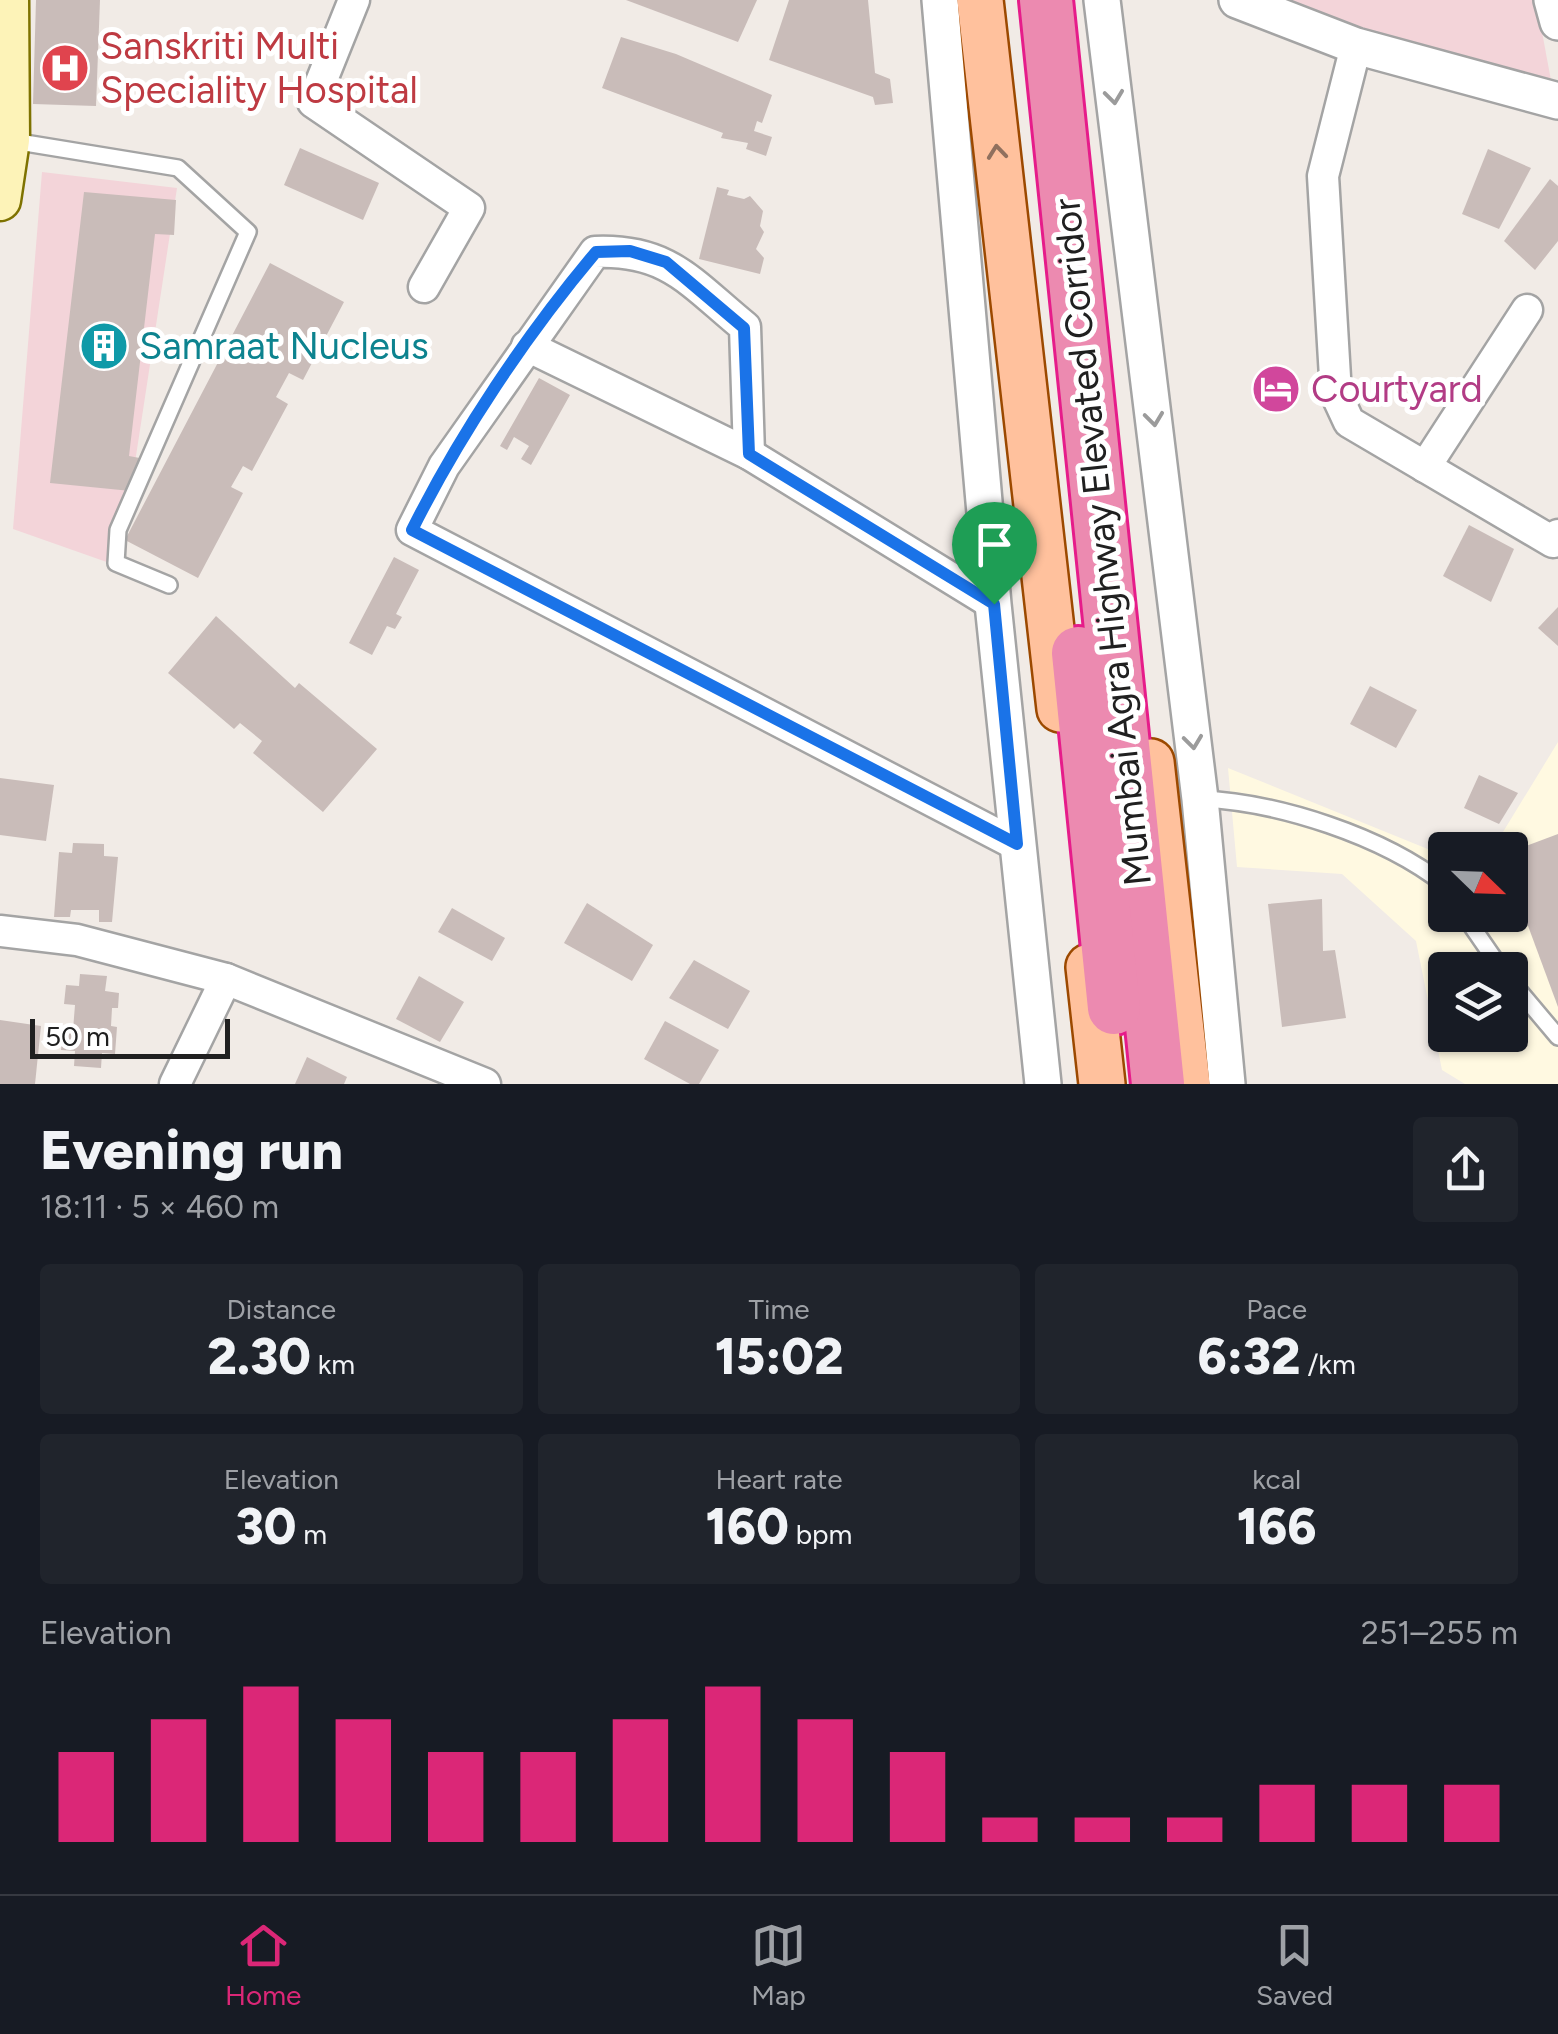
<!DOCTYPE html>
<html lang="en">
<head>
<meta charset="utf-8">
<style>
  :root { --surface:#171b24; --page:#20242c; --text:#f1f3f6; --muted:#9ea1a6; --line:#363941; --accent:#db2777 }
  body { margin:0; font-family:Figtree,sans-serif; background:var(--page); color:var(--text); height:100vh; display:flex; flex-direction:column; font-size:38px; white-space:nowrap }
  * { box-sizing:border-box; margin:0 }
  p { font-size:32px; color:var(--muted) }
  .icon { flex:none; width:55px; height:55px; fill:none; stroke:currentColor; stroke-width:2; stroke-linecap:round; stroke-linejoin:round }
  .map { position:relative; height:1084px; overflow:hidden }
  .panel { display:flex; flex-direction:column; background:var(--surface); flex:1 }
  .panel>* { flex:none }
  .needle { width:65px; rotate:113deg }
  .tools { position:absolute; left:1428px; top:832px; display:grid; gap:20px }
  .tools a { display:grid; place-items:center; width:100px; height:100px; border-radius:10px; background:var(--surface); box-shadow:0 2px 8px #0004; font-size:50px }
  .scale { position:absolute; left:30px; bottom:25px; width:200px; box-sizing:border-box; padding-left:10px; border:5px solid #202020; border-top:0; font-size:28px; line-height:35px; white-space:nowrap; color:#202020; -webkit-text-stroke:8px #fff; paint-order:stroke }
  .pin { position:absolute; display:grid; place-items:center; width:85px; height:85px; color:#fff; margin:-102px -42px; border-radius:50% 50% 50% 0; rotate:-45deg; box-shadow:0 0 10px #0007 }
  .pin .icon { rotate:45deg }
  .round { display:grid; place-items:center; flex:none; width:105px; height:105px; border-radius:10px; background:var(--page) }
  .head { display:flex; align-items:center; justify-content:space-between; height:170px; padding:0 40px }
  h1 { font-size:55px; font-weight:800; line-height:75px }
  .stats { display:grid; grid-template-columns:repeat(3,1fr); gap:15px; height:170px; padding:10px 40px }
  .stats div { display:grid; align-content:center; border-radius:10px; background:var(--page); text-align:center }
  .stats b { font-size:50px; font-weight:800 }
  .stats small { font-size:28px; font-weight:400 }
  .stats p { font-size:28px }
  .chart { height:280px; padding:20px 40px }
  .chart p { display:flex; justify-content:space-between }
  .chart svg { width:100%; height:180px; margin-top:10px; stroke:var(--accent); stroke-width:6 }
  .menu { display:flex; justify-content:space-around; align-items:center; height:140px; border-top:2px solid var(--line); background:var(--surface); font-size:28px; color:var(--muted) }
  .menu a { display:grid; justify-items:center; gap:5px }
  .menu .on { color:var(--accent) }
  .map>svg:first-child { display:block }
  .commercial { fill:#f3d4d9 }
  .education { fill:#fff9e1; fill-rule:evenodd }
  .building { fill:#c9bcb9 }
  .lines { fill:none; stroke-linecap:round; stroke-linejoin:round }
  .service-casing { stroke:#a4a4a4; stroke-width:20 }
  .minor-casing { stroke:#a4a4a4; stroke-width:35 }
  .tertiary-casing { stroke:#a4a4a4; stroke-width:40 }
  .secondary-casing { stroke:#7e7200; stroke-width:45 }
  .primary-casing { stroke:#9c4900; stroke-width:50 }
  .motorway-casing { stroke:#e61c8a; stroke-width:58 }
  .service { stroke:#fff; stroke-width:15 }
  .minor { stroke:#fff; stroke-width:30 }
  .tertiary { stroke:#fff; stroke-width:35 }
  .secondary { stroke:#fdf3b8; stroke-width:40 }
  .primary { stroke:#ffc19d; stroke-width:45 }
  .motorway { stroke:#ec8ab0; stroke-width:52 }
  .oneway { stroke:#9b9b9b }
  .oneway2 { stroke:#90705e }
  .route-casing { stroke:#fff; stroke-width:20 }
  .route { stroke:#1a73e8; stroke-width:12 }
  .labels { text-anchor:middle; stroke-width:10; stroke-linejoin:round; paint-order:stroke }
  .health-label { font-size:38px; fill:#be3a42; stroke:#fff; text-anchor:start }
  .culture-label { font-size:38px; fill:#0d838f; stroke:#fff; text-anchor:start }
  .hotel-label { font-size:38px; fill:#b23c85; stroke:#fff; text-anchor:start }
  .street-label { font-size:38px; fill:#202020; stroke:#fff }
</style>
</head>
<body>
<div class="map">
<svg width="1558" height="1084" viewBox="0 0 1558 1084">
  <rect width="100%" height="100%" fill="#f1ebe6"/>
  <g class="commercial">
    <path d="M1280 0H1536L1556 107Z"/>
    <path d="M42 172 177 188 121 554 135 572 13 529Z"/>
  </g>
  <path class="education" d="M1558 742V1084H1465L1442 1070 1416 941 1342 874 1237 867 1228 768 1445 856V915H1510V850H1492ZM1445 970H1510V1035H1445Z"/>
  <g class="building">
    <path d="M36 0H100L96 106 33 104Z"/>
    <path d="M626 0H757L738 42Z"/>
    <path d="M789 0H868L875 73 890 79 893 103 875 105 873 97 769 60Z"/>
    <path d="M621 37 676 54 772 95 762 123 757 121 754 131 772 137 766 156 746 149 748 143 721 138 723 133 602 88Z"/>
    <path d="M300 148 379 183 363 220 284 185Z"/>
    <path d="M1488 149 1531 168 1499 229 1462 214Z"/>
    <path d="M1550 179 1558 186V241L1535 270 1504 241Z"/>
    <path d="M717 187 729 190 727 195 744 199 750 196 763 211 760 226 764 232 756 249 764 258 760 274 699 259Z"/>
    <path d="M84 192 176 200 174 235 155 234 129 456 145 459 141 492 50 483Z"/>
    <path d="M270 263 344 302 303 380 289 373 276 397 288 404 252 471 243 466 231 487 243 493 198 578 125 540Z"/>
    <path d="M539 378 570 395 531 465 521 459 529 446 514 437 507 450 500 446Z"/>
    <path d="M1469 525 1514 549 1491 602 1443 576Z"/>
    <path d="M394 557 419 570 396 614 402 617 395 629 387 626 372 655 349 643Z"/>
    <path d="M1558 607V646L1538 628Z"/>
    <path d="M216 616 295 688 299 683 377 749 323 812 253 753 262 741 240 723 234 729 168 673Z"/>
    <path d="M1370 686 1417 710 1396 748 1350 724Z"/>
    <path d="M1479 775 1518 793 1499 824 1464 808Z"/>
    <path d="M0 778 54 785 46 841 0 835Z"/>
    <path d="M1558 834V1007L1510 877V852Z"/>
    <path d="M73 843 104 844V856L118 857 112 922H99V910H71L70 917H54L59 852 72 853Z"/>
    <path d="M1322 899 1323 951 1335 950 1346 1018 1282 1027 1268 904Z"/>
    <path d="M587 903 653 945 632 981 564 943Z"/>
    <path d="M452 908 505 938 492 961 438 932Z"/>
    <path d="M694 960 750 991 728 1029 669 998Z"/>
    <path d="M80 974 107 976 105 991 119 993 118 1008H112L111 1026 117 1027 115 1054 102 1053 101 1068 74 1066 75 1051 61 1050 63 1030H73L75 1005 64 1004 66 985 79 986Z"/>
    <path d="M419 976 464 1002 440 1042 396 1019Z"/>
    <path d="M0 1020 41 1026 35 1084H0Z"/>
    <path d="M665 1021 719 1050 699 1084H690L644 1059Z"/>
    <path d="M307 1057 347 1077 344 1084H295Z"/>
  </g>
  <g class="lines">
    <g class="service-casing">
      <g id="service">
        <path d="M13 141 178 168 248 232 118 530 116 563 169 585"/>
        <path d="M1200 799C1278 802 1383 836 1445 885"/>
        <path d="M1464 915 1502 970"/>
        <path d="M1510 980 1558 1037"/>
      </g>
    </g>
    <g class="minor-casing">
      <g id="minor">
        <path d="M354 0 313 102 469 208 424 287"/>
        <path d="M1356 46 1323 176 1336 394 1349 422 1553 542 1558 535"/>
        <path d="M527 346 749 454 993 604"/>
        <path d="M749 454 745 327C692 284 669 249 595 252L444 466 412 530 1017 845"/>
        <path d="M1425 467 1527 310"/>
        <path d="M0 931 77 940 226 979 485 1084"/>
        <path d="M175 1084 226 979"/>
      </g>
    </g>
    <g class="tertiary-casing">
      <g id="tertiary">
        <path d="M940 0 993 604 1043 1084"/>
        <path d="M1102 0 1200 799 1227 1084"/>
        <path d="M1237 0 1356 46 1558 101"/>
        <path d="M1552 0 1558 22"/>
      </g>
    </g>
    <g class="secondary-casing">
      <path id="secondary" d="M0 200 9 140 8 0"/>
    </g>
    <g class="primary-casing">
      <g id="primary">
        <path d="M980 0 1060 709"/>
        <path d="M1151 762 1187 1084"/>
        <path d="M1089 967 1102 1084"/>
      </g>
    </g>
    <g class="motorway-casing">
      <g id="motorway">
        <path d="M1046 0 1158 1084"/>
        <path d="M1078 653 1114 1008"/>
      </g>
    </g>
    <use href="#service" class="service"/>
    <use href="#minor" class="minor"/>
    <use href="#tertiary" class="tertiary"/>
    <use href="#secondary" class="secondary"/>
    <use href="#primary" class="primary"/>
    <use href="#motorway" class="motorway"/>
  </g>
  <defs><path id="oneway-chevron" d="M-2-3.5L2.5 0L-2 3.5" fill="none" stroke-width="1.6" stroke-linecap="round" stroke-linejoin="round" transform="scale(2.5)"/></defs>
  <g class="oneway">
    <use href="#oneway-chevron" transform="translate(1114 97) rotate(83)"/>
    <use href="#oneway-chevron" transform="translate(1154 419) rotate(83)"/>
    <use href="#oneway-chevron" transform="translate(1193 742) rotate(83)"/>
  </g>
  <use class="oneway2" href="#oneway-chevron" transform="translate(997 152) rotate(-96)"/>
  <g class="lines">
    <g class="route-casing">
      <path id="route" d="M630 251 666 262 744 328 749 454 994 604 1017 844 412 530C460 434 526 335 596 252Z"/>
    </g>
    <use href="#route" class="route"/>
  </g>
  <defs>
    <g id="hospital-disc" transform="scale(2.5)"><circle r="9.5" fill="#e0444e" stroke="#fff"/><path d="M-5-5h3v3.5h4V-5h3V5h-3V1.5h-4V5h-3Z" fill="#fff"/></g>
    <g id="building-disc" transform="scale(2.5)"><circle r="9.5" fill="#0f9aa8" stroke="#fff"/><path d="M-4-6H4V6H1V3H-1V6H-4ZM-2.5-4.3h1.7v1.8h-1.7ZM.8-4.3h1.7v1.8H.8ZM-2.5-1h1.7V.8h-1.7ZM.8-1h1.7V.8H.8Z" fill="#fff"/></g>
    <g id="hotel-disc" transform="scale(2.5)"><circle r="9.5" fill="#d1479c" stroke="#fff"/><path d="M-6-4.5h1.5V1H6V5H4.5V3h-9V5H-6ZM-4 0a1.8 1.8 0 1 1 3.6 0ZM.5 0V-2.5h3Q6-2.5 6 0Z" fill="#fff"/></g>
  </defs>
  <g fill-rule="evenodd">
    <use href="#hospital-disc" x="65" y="68"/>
    <use href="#building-disc" x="104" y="346"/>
    <use href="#hotel-disc" x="1276" y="389"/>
  </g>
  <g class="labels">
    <g class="health-label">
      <text x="100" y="59">Sanskriti Multi<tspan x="100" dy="44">Speciality Hospital</tspan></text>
    </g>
    <g class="culture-label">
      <text x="139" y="359">Samraat Nucleus</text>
    </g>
    <g class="hotel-label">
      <text x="1311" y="402">Courtyard</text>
    </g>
    <g class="street-label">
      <text transform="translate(1102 542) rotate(-96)" y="13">Mumbai Agra Highway Elevated Corridor</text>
    </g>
  </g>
</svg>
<div class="tools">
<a><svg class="needle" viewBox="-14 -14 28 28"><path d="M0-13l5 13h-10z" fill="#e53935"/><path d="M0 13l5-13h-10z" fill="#9ea1a6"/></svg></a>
<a><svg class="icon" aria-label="layers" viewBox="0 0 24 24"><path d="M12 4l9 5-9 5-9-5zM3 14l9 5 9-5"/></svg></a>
</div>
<div class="scale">50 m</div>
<div class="pin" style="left:994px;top:604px;background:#1e9e55"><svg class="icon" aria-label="arrive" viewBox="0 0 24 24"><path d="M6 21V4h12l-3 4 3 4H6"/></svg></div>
</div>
<section class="panel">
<div class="head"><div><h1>Evening run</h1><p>18:11 · 5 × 460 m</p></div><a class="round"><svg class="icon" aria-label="share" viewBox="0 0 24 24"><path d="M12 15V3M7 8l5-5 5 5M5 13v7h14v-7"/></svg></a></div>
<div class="stats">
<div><p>Distance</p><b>2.30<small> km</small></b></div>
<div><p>Time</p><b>15:02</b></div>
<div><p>Pace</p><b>6:32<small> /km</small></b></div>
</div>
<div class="stats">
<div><p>Elevation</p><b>30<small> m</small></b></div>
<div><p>Heart rate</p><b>160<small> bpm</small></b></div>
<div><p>kcal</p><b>166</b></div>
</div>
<div class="chart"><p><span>Elevation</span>251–255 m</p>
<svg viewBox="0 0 160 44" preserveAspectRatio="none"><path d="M5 44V22M15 44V14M25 44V6M35 44V14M45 44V22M55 44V22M65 44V14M75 44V6M85 44V14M95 44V22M105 44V38M115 44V38M125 44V38M135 44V30M145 44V30M155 44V30"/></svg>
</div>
</section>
<nav class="menu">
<a class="on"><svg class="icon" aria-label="home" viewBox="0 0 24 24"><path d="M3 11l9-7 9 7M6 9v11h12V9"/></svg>Home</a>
<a><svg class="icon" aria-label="map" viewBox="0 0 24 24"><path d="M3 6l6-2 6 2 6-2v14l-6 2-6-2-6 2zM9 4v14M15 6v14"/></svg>Map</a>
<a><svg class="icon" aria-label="saved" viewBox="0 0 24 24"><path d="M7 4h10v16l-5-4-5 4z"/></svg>Saved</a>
</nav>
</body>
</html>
